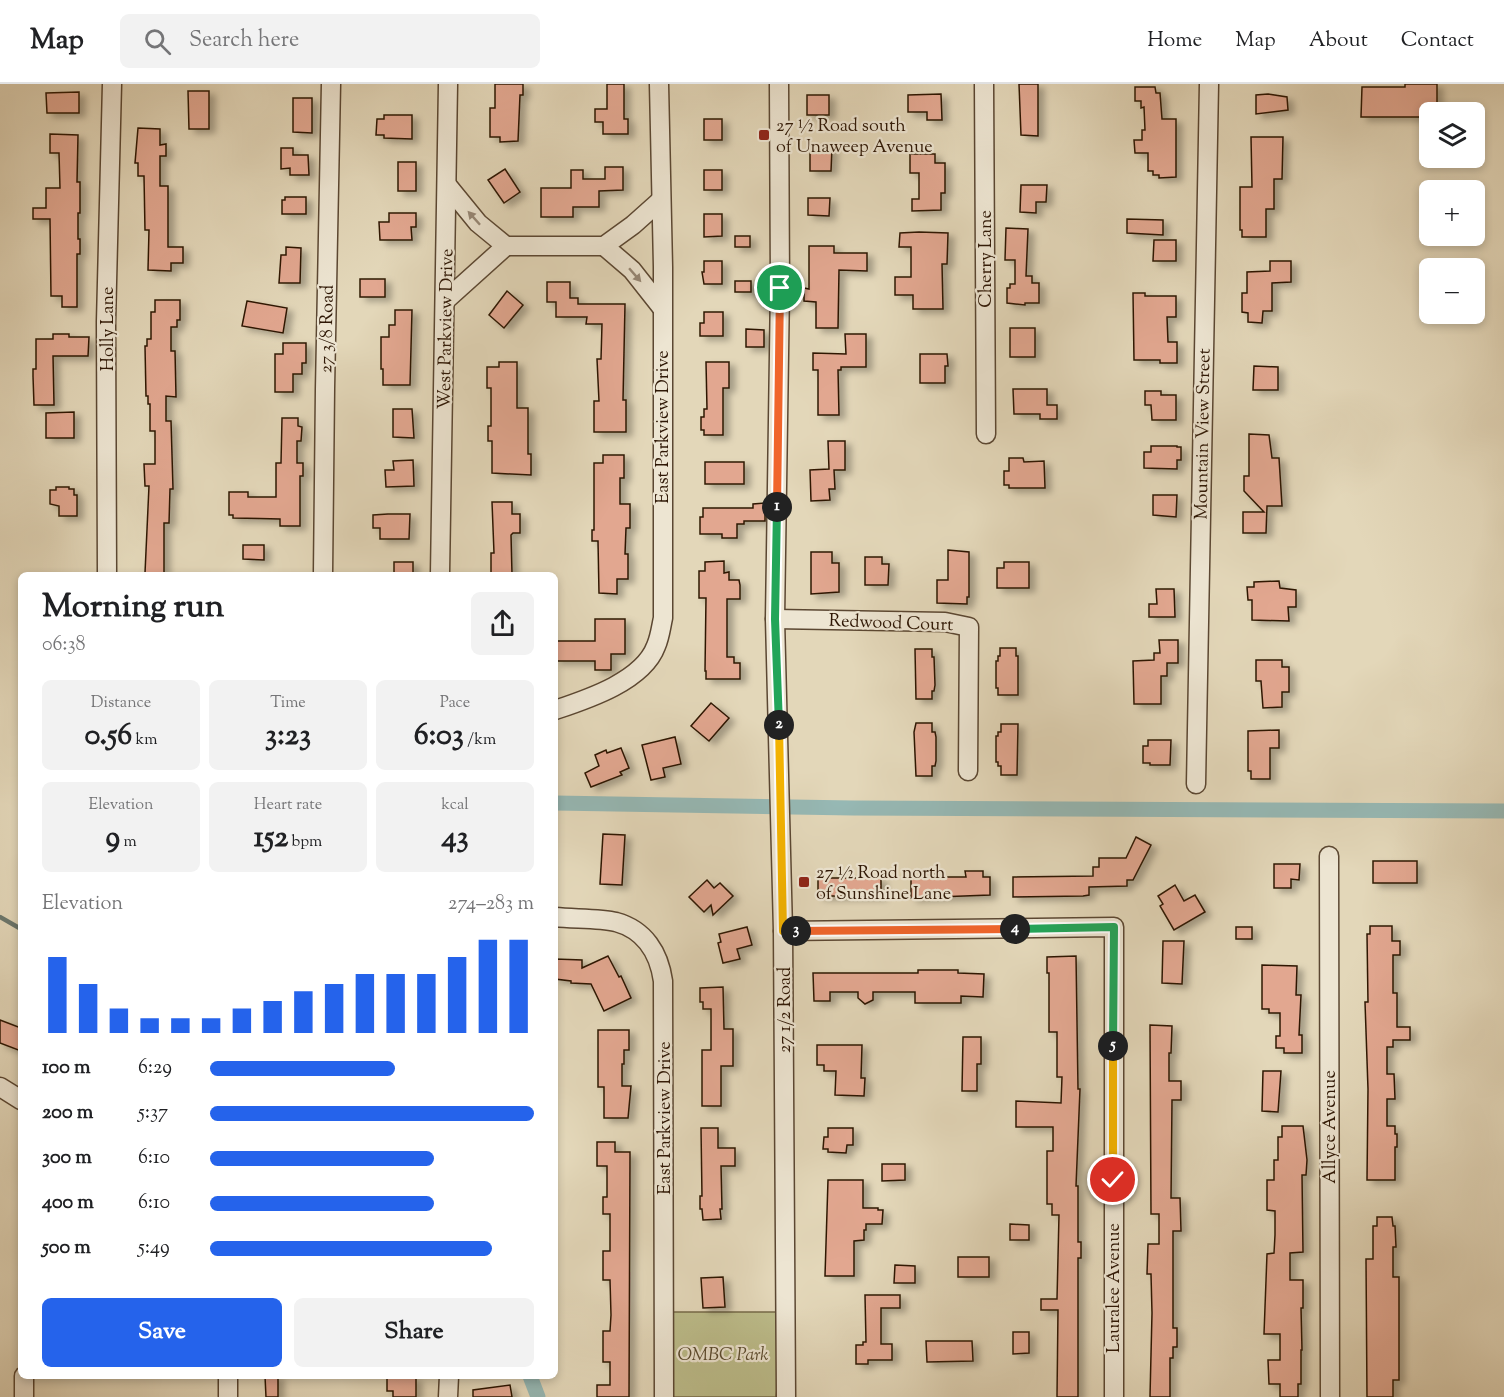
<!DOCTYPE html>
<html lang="en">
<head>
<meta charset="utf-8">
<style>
  :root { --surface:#fff; --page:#f2f2f2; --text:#202124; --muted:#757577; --line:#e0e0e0; --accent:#2563eb }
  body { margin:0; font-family:"Sorts Mill Goudy",serif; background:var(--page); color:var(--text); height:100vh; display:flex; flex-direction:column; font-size:22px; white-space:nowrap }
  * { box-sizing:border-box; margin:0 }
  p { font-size:20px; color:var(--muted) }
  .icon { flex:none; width:33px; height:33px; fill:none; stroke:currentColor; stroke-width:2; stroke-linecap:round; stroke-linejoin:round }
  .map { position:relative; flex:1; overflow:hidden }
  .panel { position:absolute; left:18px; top:488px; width:540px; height:807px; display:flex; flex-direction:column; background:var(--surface); border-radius:9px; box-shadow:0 3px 9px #0003 }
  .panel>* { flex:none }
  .controls { position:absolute; left:1419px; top:18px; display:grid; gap:12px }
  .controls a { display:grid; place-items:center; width:66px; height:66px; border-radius:9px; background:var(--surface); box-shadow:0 3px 9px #0003; font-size:30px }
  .pin { position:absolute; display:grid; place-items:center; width:51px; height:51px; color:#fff; margin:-26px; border:3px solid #fff; border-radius:50%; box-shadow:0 2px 6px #0007 }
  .km { position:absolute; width:30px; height:30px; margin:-15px; border-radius:50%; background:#222; color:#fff; font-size:16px; line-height:30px; text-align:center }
  .round { display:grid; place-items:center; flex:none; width:63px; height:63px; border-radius:9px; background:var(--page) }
  .headline { display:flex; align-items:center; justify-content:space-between; height:102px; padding:0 24px }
  h1 { font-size:33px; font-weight:700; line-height:45px }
  .metrics { display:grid; grid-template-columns:repeat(3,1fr); gap:9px; height:102px; padding:6px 24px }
  .metrics div { display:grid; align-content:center; border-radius:9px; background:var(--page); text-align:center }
  .metrics b { font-size:30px; font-weight:700 }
  .metrics small { font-size:16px; font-weight:400 }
  .metrics p { font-size:16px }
  .chart { height:168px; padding:12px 24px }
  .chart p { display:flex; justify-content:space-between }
  .chart svg { width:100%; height:108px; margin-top:6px; stroke:var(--accent); stroke-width:6 }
  .cta { display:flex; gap:12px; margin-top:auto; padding:12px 24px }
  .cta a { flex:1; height:69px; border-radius:9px; background:var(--accent); color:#fff; font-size:24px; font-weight:700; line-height:69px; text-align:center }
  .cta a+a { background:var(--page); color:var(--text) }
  ul { padding:0 24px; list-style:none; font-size:20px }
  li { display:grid; grid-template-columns:96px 72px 1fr; align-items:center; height:45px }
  li i { height:15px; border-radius:8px; background:var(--accent) }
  header { display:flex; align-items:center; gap:36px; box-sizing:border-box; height:84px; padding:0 30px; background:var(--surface); border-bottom:2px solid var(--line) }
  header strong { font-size:28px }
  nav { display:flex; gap:33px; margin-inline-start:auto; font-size:21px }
  .search { width:420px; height:54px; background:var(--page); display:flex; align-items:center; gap:15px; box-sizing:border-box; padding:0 21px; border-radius:9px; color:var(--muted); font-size:22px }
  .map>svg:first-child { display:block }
  .green { fill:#bcbc8a; stroke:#756a48; stroke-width:1.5 }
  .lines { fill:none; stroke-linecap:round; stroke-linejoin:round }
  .stream { stroke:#6c786e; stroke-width:4.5 }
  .canal { stroke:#96b8b4; stroke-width:15 }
  .building { fill:#e2a790; stroke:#2e1705; stroke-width:1.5; filter:url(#shadow) }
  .minor-casing { stroke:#5b4732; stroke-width:21 }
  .minor { stroke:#ede5d2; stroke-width:18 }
  .oneway { fill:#978876 }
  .split-1-casing { stroke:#fff; stroke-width:12 }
  .split-2-casing { stroke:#fff; stroke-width:12 }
  .split-3-casing { stroke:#fff; stroke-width:12 }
  .split-4-casing { stroke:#fff; stroke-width:12 }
  .split-5-casing { stroke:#fff; stroke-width:12 }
  .split-6-casing { stroke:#fff; stroke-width:12 }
  .split-1 { stroke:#f0652b; stroke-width:8 }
  .split-2 { stroke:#22a559; stroke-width:8 }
  .split-3 { stroke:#f5b400; stroke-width:8 }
  .split-4 { stroke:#f0652b; stroke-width:8 }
  .split-5 { stroke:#22a559; stroke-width:8 }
  .split-6 { stroke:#f5b400; stroke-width:8 }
  .poi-dot { fill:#8f2418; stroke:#ede5d2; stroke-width:2 }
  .labels { text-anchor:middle; stroke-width:4.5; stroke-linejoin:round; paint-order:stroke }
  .poi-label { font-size:18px; fill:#2e1705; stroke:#ede5d2; text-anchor:start }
  .street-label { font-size:18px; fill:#2e1705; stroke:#ede5d2 }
  .park-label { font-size:18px; font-style:italic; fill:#59492d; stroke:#ede5d2 }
</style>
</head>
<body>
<header>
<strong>Map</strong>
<div class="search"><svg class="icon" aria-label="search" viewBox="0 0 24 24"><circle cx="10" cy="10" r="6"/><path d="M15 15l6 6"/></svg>Search here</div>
<nav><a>Home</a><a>Map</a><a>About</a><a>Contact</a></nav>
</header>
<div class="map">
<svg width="1504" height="1313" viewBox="0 0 1504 1313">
  <defs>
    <filter id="shadow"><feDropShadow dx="6" dy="4" stdDeviation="3" flood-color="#0004"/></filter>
  </defs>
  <rect width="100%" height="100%" fill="#e3d7b9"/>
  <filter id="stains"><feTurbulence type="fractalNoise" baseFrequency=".00333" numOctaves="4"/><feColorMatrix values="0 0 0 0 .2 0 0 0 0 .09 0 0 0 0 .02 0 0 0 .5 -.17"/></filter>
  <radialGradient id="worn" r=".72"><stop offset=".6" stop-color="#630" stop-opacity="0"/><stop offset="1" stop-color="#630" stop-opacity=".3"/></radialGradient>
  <path class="green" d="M664 1228H786L776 1313H667Z"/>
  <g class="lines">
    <path class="stream" d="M0 833 21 845"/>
    <g class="canal">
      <path d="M555 719 853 724 1504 727"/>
      <path d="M530 1292 538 1313"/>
    </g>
  </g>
  <g class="building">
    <path d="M495 0H523V11H520L518 57 500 58V53H490V24H495Z"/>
    <path d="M607 0H624V35H628V50H603V38H595V25H607Z"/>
    <path d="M1019 0H1038V52L1021 51Z"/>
    <path d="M1405 0H1437V28H1430V33H1361L1362 3H1405Z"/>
    <path d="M1135 3H1155L1156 9H1160L1162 35H1176V93L1159 94V91H1153V87H1148V69H1135L1134 56H1142V46H1145L1144 23 1141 24V17H1135Z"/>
    <path d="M188 7H209V45H189Z"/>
    <path d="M79 8V29H47L46 9Z"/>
    <path d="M941 10 942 36H927V28H908V11Z"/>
    <path d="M1268 10 1287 13 1288 26 1256 30V11Z"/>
    <rect x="807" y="11" width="22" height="20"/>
    <path d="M293 14H312V49L293 48Z"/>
    <path d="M384 31H412V55L384 54V51H376L377 35H384Z"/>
    <rect x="704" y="35" width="18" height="21"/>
    <path d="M138 44 160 45V61L166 60V72H160V102H168V163H183V179H171V187L148 186 149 146H145L144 92H138V79H135Z"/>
    <path d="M50 50 78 51 77 98H80V129H78V155H80V170H77V223H62V212H51L50 135H33V124H46V104H60L59 69H50Z"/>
    <path d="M1251 53H1283L1282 95H1274V125H1266V153H1242V146H1240V103H1252Z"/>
    <path d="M810 62 832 63 831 87H810Z"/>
    <path d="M281 64H293V71H308L309 91H290V84L281 85Z"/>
    <path d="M910 70H935V79H945V109H941V126L912 127V115H919V89H910Z"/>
    <rect x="398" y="78" width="18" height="29"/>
    <path d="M605 83H623V106L599 107V123H573V133H541V104H571V86H583V95H605Z"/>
    <path d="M505 85 520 108 504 119 488 96Z"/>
    <rect x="704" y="86" width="18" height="20"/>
    <path d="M1021 101H1047L1046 118H1036V129L1020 128Z"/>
    <path d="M285 113H306V130H282V116H285Z"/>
    <path d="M808 114H830L829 132 808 131Z"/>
    <path d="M389 129H416V143H411L412 156H380L379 138H389Z"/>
    <path d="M704 130H722V152L704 153Z"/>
    <path d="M1127 135 1163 136V151L1127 149Z"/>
    <path d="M1006 144 1028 145 1026 192H1032V199H1039V219H1025V221L1007 219V204H1010V200H1015V176H1005Z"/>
    <path d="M919 148 948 149 947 180H942L943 225H913V211H895V193H911V163H899L900 149Z"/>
    <rect x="735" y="152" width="15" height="11"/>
    <path d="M1154 156H1176V177H1153Z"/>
    <path d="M809 162H834V169H867V187L839 186 838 244H816V218L804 217V204L809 205Z"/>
    <path d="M286 163 301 164 300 199H279L281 171H286Z"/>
    <path d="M704 177H722V200H704L702 188H704Z"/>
    <path d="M1270 177H1291V198L1272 199V227H1263L1262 239 1248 238V229L1242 228V209H1247V188L1270 187Z"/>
    <rect x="360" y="195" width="25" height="18"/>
    <rect x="735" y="197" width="16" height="11"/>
    <path d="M547 198H570V214H578V220H625L623 316H626V348H594V317H599L597 275H601L602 240H586L587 233H556V218H547Z"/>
    <path d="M507 207 523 221 504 244 489 231Z"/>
    <path d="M1133 209H1145V212H1176V233H1167L1168 258H1177V279H1160V276H1134Z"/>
    <path d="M155 216H180V236H177V243H171V267H175L176 313 166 312V337H171L173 405H170L169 439H164V489H145L149 402H145L144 380H155V347H150V320H148V312H146L145 262H147V255H151V228H155Z"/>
    <path d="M247 217 287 224 283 249 242 242Z"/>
    <path d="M395 226H412L410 301H383V285H381V253H389V241H395Z"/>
    <path d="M704 228H723V252H700V239H704Z"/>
    <rect x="1010" y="244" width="25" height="29"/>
    <path d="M746 245 764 246V263H746Z"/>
    <path d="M53 250H69V253H89L88 272H53L54 321H34L33 292V285H36V255H53Z"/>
    <path d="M845 250H866V283H841V286H838L839 331H818V286H813V269L846 270Z"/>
    <path d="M283 259H306V279H302V290H293V308H275V270H283Z"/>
    <path d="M920 270H947L948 282H945V299H920Z"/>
    <path d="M499 278H517V324H528V370H531V391L492 389V357H488V342H491V304H487V283H499Z"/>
    <path d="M706 278H729V304H723V351H704V346H701V333H704V325H707Z"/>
    <path d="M1254 282 1278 283V306H1253Z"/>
    <path d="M1013 305H1047V321H1057V335H1040V330H1014Z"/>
    <path d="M1145 307H1161V311H1176V336H1152L1151 321H1145Z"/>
    <path d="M393 325H412L414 354 393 353Z"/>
    <path d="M74 328V354H46V329Z"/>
    <path d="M282 334H298V342L302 343 301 357H297V379H303V392H300V442H280V435L233 434V431H229V408H248V413H276V379H281Z"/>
    <path d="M1249 350 1269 351 1272 374H1279L1282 422H1267L1266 449H1243V428H1264L1244 407V392H1249Z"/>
    <path d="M828 357H845V386H834L835 405H829L830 416 811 417 810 386 829 385Z"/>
    <path d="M1151 362H1177V363H1181V376H1177V385L1144 384V368H1151Z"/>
    <path d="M603 371H624V394H620V420H630V444H626L625 470H628V495H617V510L599 509 598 457H592V446H594V379H603Z"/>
    <path d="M1009 374H1023L1024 378 1044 377 1045 404H1009V401H1004V387H1009Z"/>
    <path d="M413 376 414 402 386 403 385 386H394L393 377Z"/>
    <rect x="705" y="378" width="39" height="22"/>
    <path d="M56 403H69V405H74V411H77V432H59V422L50 420V406H56Z"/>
    <path d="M1153 411H1177L1176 433 1153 431Z"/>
    <path d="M492 418H512V430H520V449H513L511 451 512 490H491V469H494Z"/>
    <path d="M765 419V437H744V440H737V454H722V450H700V433H703V424H753V420Z"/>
    <path d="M388 430H410L409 455H380V444H373V431Z"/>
    <path d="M243 461H264V476L243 475Z"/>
    <path d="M948 466 969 468V513H967V520L937 519V496H948Z"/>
    <path d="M811 468H832V479H839V508L811 510Z"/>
    <path d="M865 473H882V480H889L888 501H865Z"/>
    <path d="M724 477V489L729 488V496H739L740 501V515H727V573H734V579H740V595H706V587H705L706 514H699V487H705V478Z"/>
    <rect x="394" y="478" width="19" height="12"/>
    <path d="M1004 478H1029V504H997V484H1004Z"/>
    <path d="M1279 497 1280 504 1296 506V523H1288L1289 537 1252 536V516H1248L1247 503H1254V498Z"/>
    <path d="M1156 505H1174L1175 533H1149V520H1157Z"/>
    <path d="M595 535H625V570H611V586H595V577H555V557H595Z"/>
    <path d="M1159 556H1178V579H1167V592H1161V620H1134L1133 577 1154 576V569H1160Z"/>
    <path d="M1000 564H1016V572H1018V611H998V604H996V577H998V572H1000Z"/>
    <path d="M915 565H932V573H934L935 601 934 607H932V615H916Z"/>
    <path d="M1256 576H1282V583H1289V608H1282V623L1263 624 1261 597H1256Z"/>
    <path d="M711 619 729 634 709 657 691 642Z"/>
    <path d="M916 639H932V648H935L936 653V677L935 682H932V692H916L914 648Z"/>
    <path d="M1001 640H1018L1017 691H1001V682H998V678H996V652H998V648H1001Z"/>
    <path d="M1279 646V664H1270V695H1251V687H1248V647Z"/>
    <path d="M675 653 681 680 663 684 665 693 651 696 642 661Z"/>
    <path d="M1148 656H1171L1170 681H1150V679H1143V662H1148Z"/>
    <path d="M621 664 629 684 620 688 622 691 591 703 585 689 599 682 595 671 606 666 607 669Z"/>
    <path d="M603 750 625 751 622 801 600 800Z"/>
    <path d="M1136 753 1151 761 1133 796H1127V802L1089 803V811L1083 812 1013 813V793L1093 792V783H1099V774H1126Z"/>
    <rect x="1373" y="777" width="44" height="22"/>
    <path d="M1274 780H1300L1299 796 1291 795V804H1274Z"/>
    <path d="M965 787H983V793H990V811L911 814V794H922V789H934V793H966Z"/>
    <rect x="818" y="794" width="63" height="18"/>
    <path d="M707 796 714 804 720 799 733 812 713 831 711 821 704 828 689 813Z"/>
    <path d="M1175 801 1184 817 1195 811 1205 828 1174 846 1160 822 1163 820 1158 812Z"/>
    <path d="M1370 842H1392V857H1400V871H1393V909H1397V943H1410V956H1393V963H1387V990H1394L1395 1015H1387V1042H1395V1050H1397V1063H1395V1096H1367L1368 1005 1365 918H1368L1367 850H1370Z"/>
    <path d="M747 843 752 861 737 865 740 875 723 879 718 859 721 858 719 850Z"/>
    <rect x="1236" y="843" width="16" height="12"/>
    <path d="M1163 857H1184L1182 900 1162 899Z"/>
    <path d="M608 872 619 893 621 892 631 914 604 927 591 900 571 899V897L555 895V875L582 876V884Z"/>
    <path d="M1076 872 1078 1005H1080L1076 1102H1078V1158H1081V1174H1078V1313H1057L1058 1226H1041V1215H1057L1059 1131H1052V1120H1047V1067H1053V1043H1016V1017L1061 1019 1062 993H1057V948H1049V889H1047V873Z"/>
    <path d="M1262 881 1297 882 1296 911H1301L1299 951H1302V969H1284V964H1276V952H1280V929H1269V925H1262Z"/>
    <path d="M918 886H958V889L984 890 983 913 961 912V919H915V908H873V916L865 920 858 914V908H830V917H814L813 889H918Z"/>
    <path d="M723 903 724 945H733V982H721V1022H702V966H711V925H703V918H700V904Z"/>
    <path d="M0 936 21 944V967L0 959Z"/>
    <path d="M1150 941 1172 942 1171 969H1169V997H1181V1016H1172L1171 1114H1180L1181 1147H1173V1244H1177V1263H1173V1274H1170V1313H1150L1152 1229 1151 1190H1147L1148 1160H1159V1130H1151Z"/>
    <path d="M598 946H629V966H624V980H622V1002H631L628 1034H604V1003H598Z"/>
    <path d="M963 953H981V980H977V1007H962Z"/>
    <path d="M817 961H862L861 994H865L864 1012 835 1011 836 987H824V981H817Z"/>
    <path d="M1263 987H1281L1278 1028 1262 1027Z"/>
    <path d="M1282 1042H1303L1307 1076 1306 1091H1302L1303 1168 1290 1169V1196H1303V1224H1301L1302 1266H1301V1300H1298V1313H1280V1300H1269L1268 1276H1280V1250H1264L1267 1170 1274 1169 1275 1151V1127L1267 1126V1096H1274V1076H1278V1053H1282Z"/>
    <path d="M701 1044H718V1064H735V1082H721L722 1125H720L721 1135 703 1136 702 1125H700V1112H702Z"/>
    <path d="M828 1044H853V1061H847L846 1069 828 1068V1065H823L824 1053H828Z"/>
    <path d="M597 1058H615V1068H630L629 1313H597V1301H610V1278H603V1247H610L611 1231 610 1196H603V1167H610V1130H603V1113H607V1082H597Z"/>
    <path d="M882 1080H905V1096L882 1097Z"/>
    <path d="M828 1096H863V1124H878V1126H883L882 1140H866V1146H864V1156L854 1157V1192H825Z"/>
    <path d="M1377 1133H1392L1393 1142H1395L1396 1163H1393V1193H1399V1296H1393V1313H1367L1366 1175H1373V1142H1377Z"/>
    <path d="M1010 1140 1029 1141V1156H1010Z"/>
    <rect x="958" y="1173" width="31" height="20"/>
    <path d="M895 1181 915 1182V1199H894Z"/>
    <path d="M723 1193 725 1223 703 1224 701 1194Z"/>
    <path d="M865 1211H900V1224H881V1260H892V1276H868V1280H856V1261H863V1258H866Z"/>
    <path d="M1013 1248H1029V1269L1013 1270Z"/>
    <path d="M926 1257H972L973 1277 927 1278Z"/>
    <path d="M265 1292H278V1313H266Z"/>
    <path d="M387 1294H416V1313H393V1307H387Z"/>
    <path d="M510 1301 512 1313H473V1306Z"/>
  </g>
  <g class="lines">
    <g class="minor-casing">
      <g id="minor">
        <path d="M779 0 780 204 775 535 783 847 786 1313"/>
        <path d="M984 0 986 350"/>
        <path d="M447 101 478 139 506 162H604L633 141 661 116"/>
        <path d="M604 162 632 186 662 224"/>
        <path d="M446 216 506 162"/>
        <path d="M107 490 106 238 112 0"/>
        <path d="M323 490 325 305 331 0"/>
        <path d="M440 490 448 0"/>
        <path d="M775 535 945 538 969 543 968 687"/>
        <path d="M555 626C588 615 643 597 656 562 660 553 661 543 663 534V183L659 0"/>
        <path d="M1196 700 1209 0"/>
        <path d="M1329 772 1330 1313"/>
        <path d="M555 833C573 835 600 834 616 838 645 846 659 869 663 897L664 1313"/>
        <path d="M783 847 1114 843V1313"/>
        <path d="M0 1003 21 1016"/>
        <path d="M24 1292V1313"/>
        <path d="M228 1292V1313"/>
        <path d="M448 1313 449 1292"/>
      </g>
    </g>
    <use href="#minor" class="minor"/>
  </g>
  <defs><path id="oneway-solid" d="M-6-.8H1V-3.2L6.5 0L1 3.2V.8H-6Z" transform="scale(1.5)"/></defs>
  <g class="oneway">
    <use href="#oneway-solid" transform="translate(474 134) rotate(-132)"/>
    <use href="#oneway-solid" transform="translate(635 191) rotate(49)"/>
  </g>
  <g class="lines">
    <g class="split-1-casing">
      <path id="split-1" d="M777 423 780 204"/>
    </g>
    <g class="split-2-casing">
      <path id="split-2" d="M777 423 775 535 779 641"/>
    </g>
    <g class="split-3-casing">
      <path id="split-3" d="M779 641 783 847H796"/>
    </g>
    <g class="split-4-casing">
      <path id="split-4" d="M796 847 1015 845"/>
    </g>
    <g class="split-5-casing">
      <path id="split-5" d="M1015 845 1114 843 1113 962"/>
    </g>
    <g class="split-6-casing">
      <path id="split-6" d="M1113 1096V962"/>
    </g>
    <use href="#split-1" class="split-1"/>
    <use href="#split-2" class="split-2"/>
    <use href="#split-3" class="split-3"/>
    <use href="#split-4" class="split-4"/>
    <use href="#split-5" class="split-5"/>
    <use href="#split-6" class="split-6"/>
  </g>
  <g class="poi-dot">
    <rect x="758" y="45" width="12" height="12" rx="3"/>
    <rect x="798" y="792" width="12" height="12" rx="3"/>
  </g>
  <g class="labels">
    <g class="poi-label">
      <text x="776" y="47">27 ½ Road south<tspan x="776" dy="21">of Unaweep Avenue</tspan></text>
      <text x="816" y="794">27 ½ Road north<tspan x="816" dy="21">of Sunshine Lane</tspan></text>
    </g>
    <g class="street-label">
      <text transform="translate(985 175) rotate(-90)" y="6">Cherry Lane</text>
      <text transform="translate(107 245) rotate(-90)" y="6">Holly Lane</text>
      <text transform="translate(326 245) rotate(-89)" y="6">27 3/8 Road</text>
      <text transform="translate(445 245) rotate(-89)" y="6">West Parkview Drive</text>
      <text transform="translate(662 343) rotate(-90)" y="6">East Parkview Drive</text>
      <text transform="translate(1202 350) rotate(-89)" y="6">Mountain View Street</text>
      <text transform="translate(891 538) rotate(2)" y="6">Redwood Court</text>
      <text transform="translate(784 926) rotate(-90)" y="6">27 1/2 Road</text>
      <text transform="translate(664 1034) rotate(-90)" y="6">East Parkview Drive</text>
      <text transform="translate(1329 1043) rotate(-90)" y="6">Allyce Avenue</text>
      <text transform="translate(1113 1204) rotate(-90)" y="6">Lauralee Avenue</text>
    </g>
    <g class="park-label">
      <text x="723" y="1276">OMBC Park</text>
    </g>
  </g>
  <rect width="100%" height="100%" filter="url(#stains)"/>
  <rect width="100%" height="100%" fill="url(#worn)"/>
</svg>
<div class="controls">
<a><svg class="icon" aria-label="layers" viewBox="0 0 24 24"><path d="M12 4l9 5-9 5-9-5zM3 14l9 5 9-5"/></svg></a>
<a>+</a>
<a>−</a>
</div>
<div class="pin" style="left:780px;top:204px;background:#1e9e55"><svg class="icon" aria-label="arrive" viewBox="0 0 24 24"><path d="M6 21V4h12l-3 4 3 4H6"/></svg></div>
<div class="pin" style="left:1113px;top:1096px;background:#d93025"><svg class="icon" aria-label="check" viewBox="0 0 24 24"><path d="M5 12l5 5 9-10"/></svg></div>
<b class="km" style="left:777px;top:423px">1</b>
<b class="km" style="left:779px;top:641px">2</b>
<b class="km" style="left:796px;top:847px">3</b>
<b class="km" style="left:1015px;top:845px">4</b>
<b class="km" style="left:1113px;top:962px">5</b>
<section class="panel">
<div class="headline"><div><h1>Morning run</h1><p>06:38</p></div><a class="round"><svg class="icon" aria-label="share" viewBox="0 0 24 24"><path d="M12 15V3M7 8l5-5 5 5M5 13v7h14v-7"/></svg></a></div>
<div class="metrics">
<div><p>Distance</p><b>0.56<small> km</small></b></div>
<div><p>Time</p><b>3:23</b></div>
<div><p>Pace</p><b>6:03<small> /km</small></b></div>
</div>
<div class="metrics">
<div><p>Elevation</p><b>9<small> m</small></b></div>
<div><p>Heart rate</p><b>152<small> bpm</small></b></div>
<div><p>kcal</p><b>43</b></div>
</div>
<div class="chart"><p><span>Elevation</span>274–283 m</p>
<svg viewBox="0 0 160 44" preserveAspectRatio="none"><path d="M5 44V13M15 44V24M25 44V34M35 44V38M45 44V38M55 44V38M65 44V34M75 44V31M85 44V27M95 44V24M105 44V20M115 44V20M125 44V20M135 44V13M145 44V6M155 44V6"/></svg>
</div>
<ul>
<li><b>100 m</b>6:29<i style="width:57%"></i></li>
<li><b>200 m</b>5:37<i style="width:100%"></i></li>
<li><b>300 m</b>6:10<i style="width:69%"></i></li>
<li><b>400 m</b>6:10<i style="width:69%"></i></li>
<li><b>500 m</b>5:49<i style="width:87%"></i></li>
</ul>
<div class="cta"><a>Save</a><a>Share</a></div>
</section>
</div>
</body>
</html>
